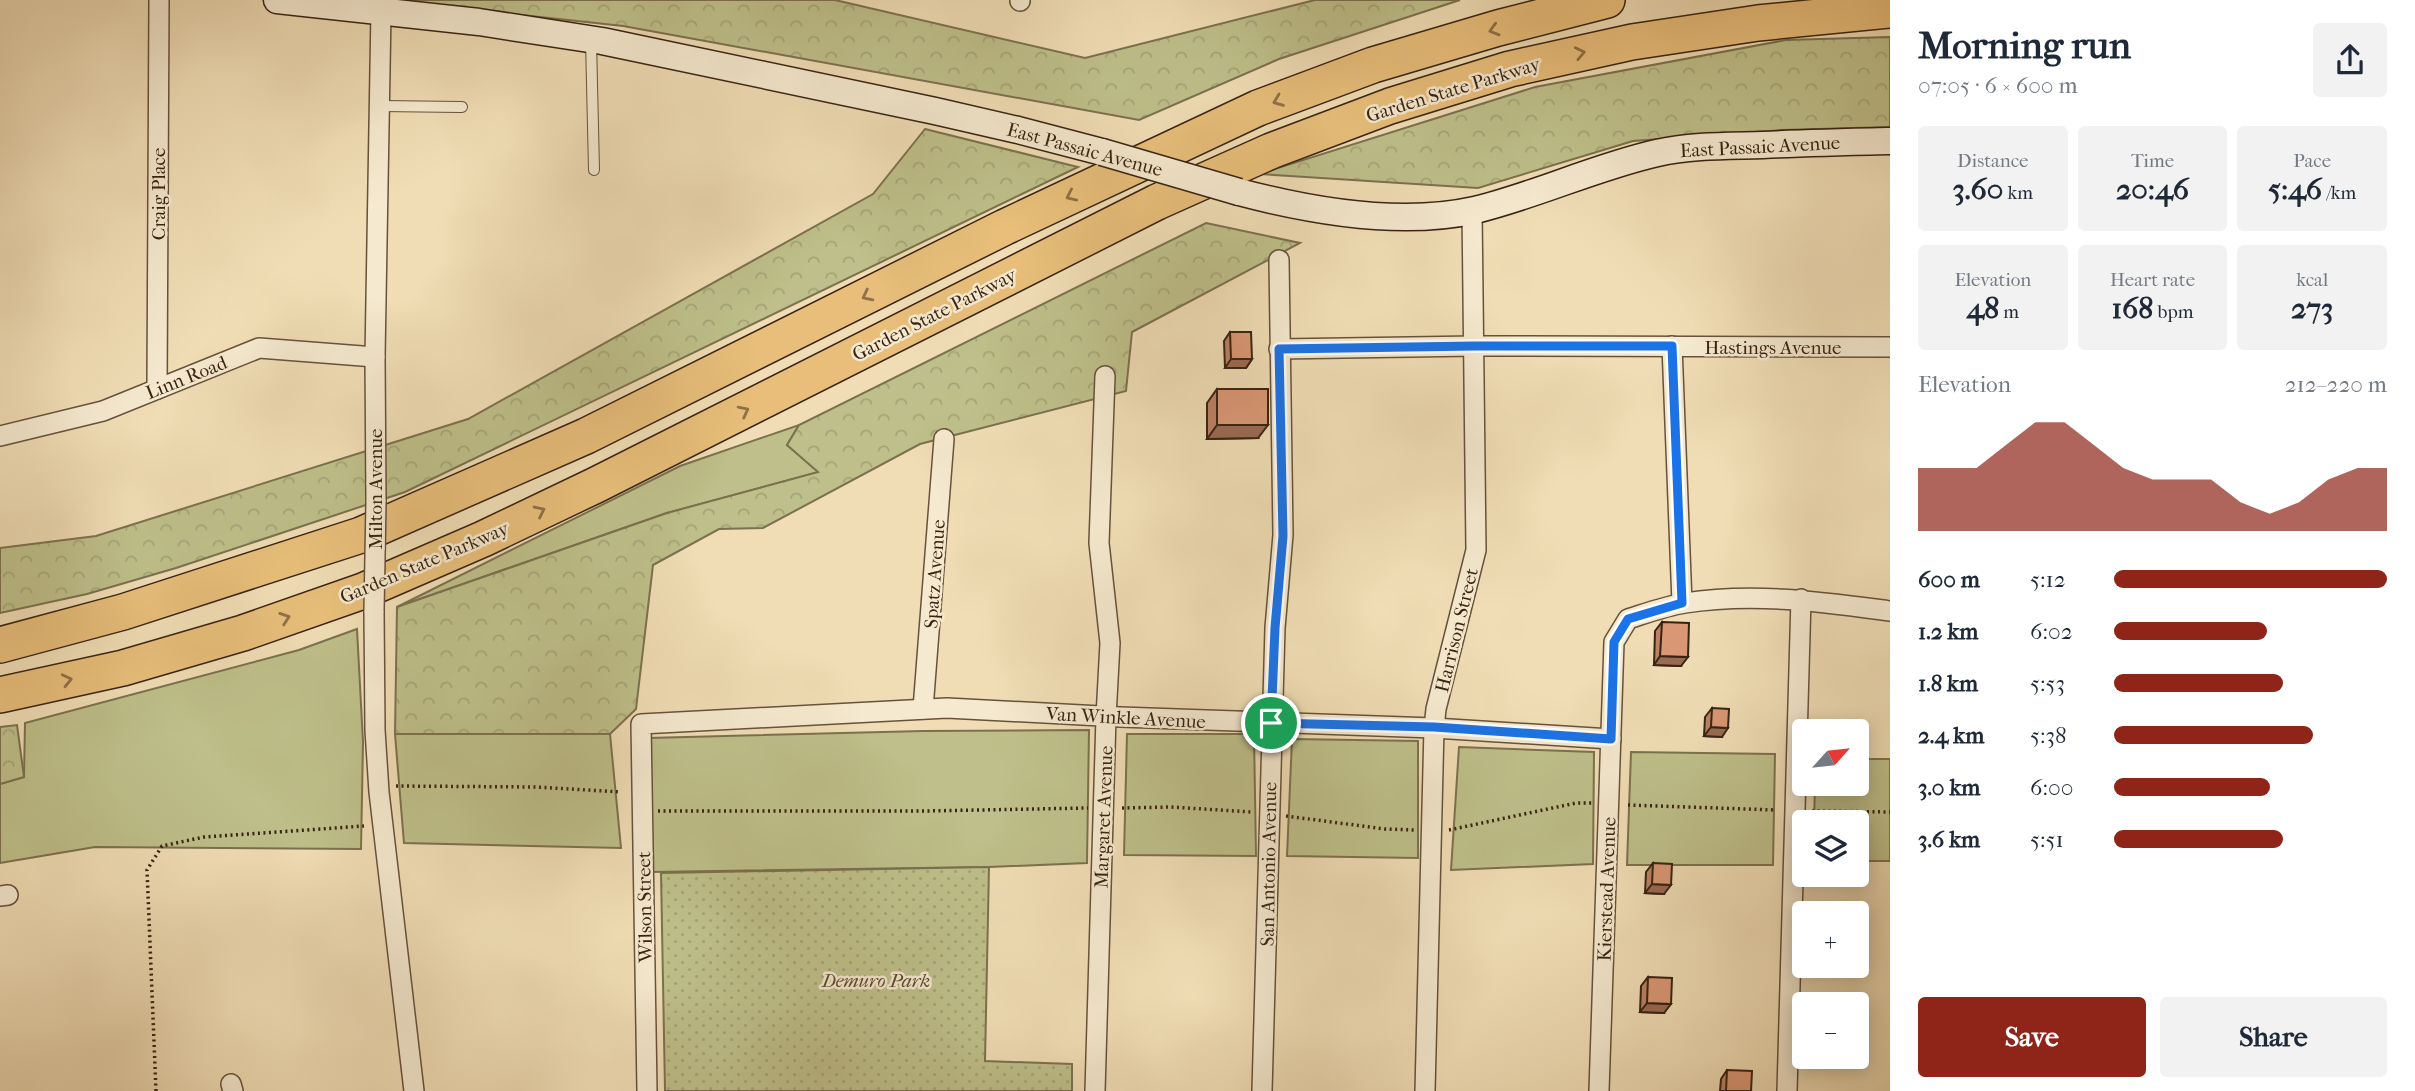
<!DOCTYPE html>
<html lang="en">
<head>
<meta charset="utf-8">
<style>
  :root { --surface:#fff; --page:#f2f2f3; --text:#1f2937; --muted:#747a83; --accent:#8f2418 }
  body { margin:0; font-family:"IM FELL French Canon",serif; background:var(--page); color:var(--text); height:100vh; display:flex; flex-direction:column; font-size:26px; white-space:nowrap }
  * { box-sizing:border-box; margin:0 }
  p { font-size:23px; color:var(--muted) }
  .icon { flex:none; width:38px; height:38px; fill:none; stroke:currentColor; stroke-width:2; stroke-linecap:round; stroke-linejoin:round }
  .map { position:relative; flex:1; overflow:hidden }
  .details { display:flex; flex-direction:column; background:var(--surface); width:525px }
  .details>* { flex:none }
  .needle { width:46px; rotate:63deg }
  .controls { position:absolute; left:1792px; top:719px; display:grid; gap:14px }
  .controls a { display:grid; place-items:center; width:77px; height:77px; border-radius:7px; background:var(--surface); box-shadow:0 4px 18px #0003; font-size:35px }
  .pin { position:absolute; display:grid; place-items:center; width:60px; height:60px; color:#fff; margin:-30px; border:4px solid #fff; border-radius:50%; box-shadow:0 2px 7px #0007 }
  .round { display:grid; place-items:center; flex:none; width:74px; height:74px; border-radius:7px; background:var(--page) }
  .headline { display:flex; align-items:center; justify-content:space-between; height:119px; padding:0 28px }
  h1 { font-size:38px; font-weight:700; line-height:52px }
  .figures { display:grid; grid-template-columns:repeat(3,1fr); gap:10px; height:119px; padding:7px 28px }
  .figures div { display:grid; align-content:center; border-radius:7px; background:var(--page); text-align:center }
  .figures b { font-size:30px; font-weight:700 }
  .figures small { font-size:19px; font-weight:400 }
  .figures p { font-size:19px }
  .chart { height:196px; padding:14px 28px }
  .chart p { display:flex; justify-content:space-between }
  .chart svg { width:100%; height:126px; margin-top:7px; fill:var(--accent); opacity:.7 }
  .cta { display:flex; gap:14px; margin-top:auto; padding:14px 28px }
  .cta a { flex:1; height:80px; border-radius:7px; background:var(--accent); color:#fff; font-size:28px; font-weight:700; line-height:80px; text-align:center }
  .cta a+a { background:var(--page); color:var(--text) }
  ul { padding:0 28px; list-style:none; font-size:23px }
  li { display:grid; grid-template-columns:112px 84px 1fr; align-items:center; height:52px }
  li i { height:18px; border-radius:9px; background:var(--accent) }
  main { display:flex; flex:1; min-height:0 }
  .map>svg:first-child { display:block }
  .grass { fill:#bebf8a; stroke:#7b714e; stroke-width:2 }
  .forest { fill:url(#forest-crowns); stroke:#7b714e; stroke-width:2 }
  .park { fill:url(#park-dots); stroke:#7b714e; stroke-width:2 }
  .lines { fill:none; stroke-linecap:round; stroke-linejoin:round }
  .service-casing { stroke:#66523b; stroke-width:12 }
  .minor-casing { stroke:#66523b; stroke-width:22 }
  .secondary-casing { stroke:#382312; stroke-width:29 }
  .motorway-casing { stroke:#382312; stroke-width:38 }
  .path { stroke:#382312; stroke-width:3.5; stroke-dasharray:2 3.5; stroke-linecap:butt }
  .service { stroke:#f5e9cf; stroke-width:10 }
  .minor { stroke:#f5e9cf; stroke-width:19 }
  .secondary { stroke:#f5e9cf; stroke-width:26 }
  .motorway { stroke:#e8be7a; stroke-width:35 }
  .minor-bridge-casing { stroke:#66523b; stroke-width:22; stroke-linecap:butt }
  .secondary-bridge-casing { stroke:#382312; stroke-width:29; stroke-linecap:butt }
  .minor-bridge { stroke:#f5e9cf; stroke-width:19 }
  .secondary-bridge { stroke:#f5e9cf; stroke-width:26 }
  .wall { fill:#bb8265; stroke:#382312; stroke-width:2 }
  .shaded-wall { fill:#996a52; stroke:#382312; stroke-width:2 }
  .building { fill:#da9775; stroke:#382312; stroke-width:2 }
  .oneway { stroke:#907046 }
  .route-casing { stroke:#fff; stroke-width:14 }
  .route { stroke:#1a73e8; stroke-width:9 }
  .labels { text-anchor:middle; stroke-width:5; stroke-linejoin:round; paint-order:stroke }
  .street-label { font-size:19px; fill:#382312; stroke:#f5e9cf }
  .park-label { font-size:19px; font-style:italic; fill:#5a4a30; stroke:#f5e9cf }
</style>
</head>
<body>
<main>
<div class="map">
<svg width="1890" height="1091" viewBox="0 0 1890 1091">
  <defs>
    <pattern id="forest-crowns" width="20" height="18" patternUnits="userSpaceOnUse" patternTransform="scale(1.75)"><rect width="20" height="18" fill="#bebf8a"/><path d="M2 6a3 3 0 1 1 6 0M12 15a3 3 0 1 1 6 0" fill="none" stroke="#a4a476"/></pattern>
    <pattern id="park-dots" width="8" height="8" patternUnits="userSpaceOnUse" patternTransform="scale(1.75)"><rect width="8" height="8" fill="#bebf8a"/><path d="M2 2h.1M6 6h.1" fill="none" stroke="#a4a476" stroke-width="1.8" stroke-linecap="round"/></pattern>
  </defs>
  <rect width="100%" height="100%" fill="#f0ddb5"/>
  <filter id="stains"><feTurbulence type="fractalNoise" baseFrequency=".00286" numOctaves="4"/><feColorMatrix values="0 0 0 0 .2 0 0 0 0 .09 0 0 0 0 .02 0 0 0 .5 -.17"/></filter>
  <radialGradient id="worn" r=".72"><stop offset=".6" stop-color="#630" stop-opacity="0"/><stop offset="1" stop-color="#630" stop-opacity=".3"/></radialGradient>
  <g class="grass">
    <path d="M799 425 787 445 819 472 667 513 397 607 680 466Z"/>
    <path d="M357 629 363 742 361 849 95 847 0 863V784L24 777 25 723 299 650Z"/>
    <path d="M1089 730 1087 863 989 867 651 872 648 738 923 731Z"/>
    <path d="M395 734H610L621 848 404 843Z"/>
    <path d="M1127 734H1254L1256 856 1124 855Z"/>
    <path d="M1292 739 1418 741V858L1287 856Z"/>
    <path d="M1459 747 1594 752 1593 864 1451 870Z"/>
    <path d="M1631 752 1775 754 1773 865H1627Z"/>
    <path d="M1857 759H1890V861H1857V822H1814L1815 784H1857Z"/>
  </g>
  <g class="forest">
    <path d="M384 0H835L1085 58 1315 0H1460L1279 59 1139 120 623 26Z"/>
    <path d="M1890 37V127L1782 130 1633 141 1478 188 1259 174 1535 87 1786 40Z"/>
    <path d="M925 129 1078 167 405 492 176 568 87 594 0 613V548L96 536 468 419 873 194Z"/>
    <path d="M1206 223 1300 243 1132 332 1126 391 920 444 763 528 719 529 653 565 636 709 610 734H395L397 607 667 513 818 472 787 445 799 425Z"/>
    <path d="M17 725 24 777 0 784V727Z"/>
  </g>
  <path class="park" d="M989 867 985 1061 1072 1064V1091H665L661 873Z"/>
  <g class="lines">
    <g class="service-casing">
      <g id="service">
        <path d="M591 40 594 170"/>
        <path d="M380 106 462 107"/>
      </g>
    </g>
    <g class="minor-casing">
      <g id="minor">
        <path d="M1020 1V0"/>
        <path d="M1672 346 1682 603"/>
        <path d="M1279 349 1475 346 1890 347"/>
        <path d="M157 389 159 0"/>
        <path d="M0 436 103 411 259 348 375 357"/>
        <path d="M376 502 375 357 381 11"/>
        <path d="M374 611 375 730 379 792 414 1091"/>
        <path d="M923 709 944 439"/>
        <path d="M0 896 8 895"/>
        <path d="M231 1084 233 1091"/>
        <path d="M647 1091 641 724 947 708 1120 717 1434 728 1611 739"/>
        <path d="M1095 1091 1106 717 1110 643 1099 543 1105 376"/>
        <path d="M1262 1091 1275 628 1283 535 1279 260"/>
        <path d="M1425 1091 1434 728 1436 709 1476 550 1472 210"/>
        <path d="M1599 1091 1614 642 1628 619C1647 613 1666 606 1685 603 1754 592 1822 602 1890 611"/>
        <path d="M1787 1091 1801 599"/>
      </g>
    </g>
    <g class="secondary-casing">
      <g id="secondary">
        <path d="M277 0 479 22 602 41 935 111 1018 130 1102 152"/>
        <path d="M1239 192C1311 211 1400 227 1475 210 1537 195 1595 167 1657 153 1692 145 1727 146 1763 145 1805 143 1848 142 1890 141"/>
      </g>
    </g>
    <g class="motorway-casing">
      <g id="motorway">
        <path d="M0 645 123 612 361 535 586 436 1005 227 1258 108 1373 65 1498 28 1607 0"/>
        <path d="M0 695 123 668 243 633 363 591 483 539 596 485 1157 202 1271 151 1390 106 1510 69 1632 42 1758 23 1890 10"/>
      </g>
    </g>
    <g class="path">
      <path d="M396 786 536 787 621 792"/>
      <path d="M1628 805 1775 810"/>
      <path d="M1122 808 1171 807 1252 812"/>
      <path d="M658 811H924L1088 808"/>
      <path d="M1812 811 1890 812"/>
      <path d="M1286 816 1385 829 1414 830"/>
      <path d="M1449 830 1576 803H1592"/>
      <path d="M156 1091 147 870 162 846 204 837 364 826"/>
    </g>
    <use href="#service" class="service"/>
    <use href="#minor" class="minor"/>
    <use href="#secondary" class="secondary"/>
    <use href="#motorway" class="motorway"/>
    <g class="minor-bridge-casing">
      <path id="minor-bridge" d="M374 611 376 502"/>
    </g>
    <g class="secondary-bridge-casing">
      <path id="secondary-bridge" d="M1102 152 1239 192"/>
    </g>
    <use href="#minor-bridge" class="minor-bridge"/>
    <use href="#secondary-bridge" class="secondary-bridge"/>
  </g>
  <g class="wall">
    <path d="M1230 332 1252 359 1246 368H1225L1224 341Z"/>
    <path d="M1217 389 1258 438 1207 439V403Z"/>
    <path d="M1662 622 1681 666 1654 665 1655 631Z"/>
    <path d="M1712 708 1722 737 1704 736 1705 717Z"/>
    <path d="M1653 863 1664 894 1645 893 1646 872Z"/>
    <path d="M1648 977 1664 1013 1640 1012 1641 986Z"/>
    <path d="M1727 1070 1751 1091H1720L1721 1079Z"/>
  </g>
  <g class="shaded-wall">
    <path d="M1231 359H1252L1246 368H1225Z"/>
    <path d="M1217 425H1268L1258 438 1207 439Z"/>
    <path d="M1660 656 1688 657 1681 666 1654 665Z"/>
    <path d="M1711 727 1728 728 1722 737 1704 736Z"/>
    <path d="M1652 884 1671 885 1664 894 1645 893Z"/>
    <path d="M1647 1003 1671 1004 1664 1013 1640 1012Z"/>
  </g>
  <g class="building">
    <path d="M1230 332H1251L1252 359H1231Z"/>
    <rect x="1217" y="389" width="51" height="36"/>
    <path d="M1662 622 1689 623 1688 657 1660 656Z"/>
    <path d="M1712 708 1729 709 1728 728 1711 727Z"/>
    <path d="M1653 863 1672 864 1671 885 1652 884Z"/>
    <path d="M1648 977 1672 978 1671 1004 1647 1003Z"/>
    <path d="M1727 1070 1752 1071 1751 1091H1726Z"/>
  </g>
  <defs><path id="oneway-chevron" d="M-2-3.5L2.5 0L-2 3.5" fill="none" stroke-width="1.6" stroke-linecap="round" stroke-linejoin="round" transform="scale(1.75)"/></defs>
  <g class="oneway">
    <use href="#oneway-chevron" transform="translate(1494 30) rotate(164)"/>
    <use href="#oneway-chevron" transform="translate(1580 53) rotate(-12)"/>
    <use href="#oneway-chevron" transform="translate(1278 101) rotate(159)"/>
    <use href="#oneway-chevron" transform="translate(1071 196) rotate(155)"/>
    <use href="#oneway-chevron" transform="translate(867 296) rotate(153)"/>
    <use href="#oneway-chevron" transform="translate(744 411) rotate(-27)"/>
    <use href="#oneway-chevron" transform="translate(540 511) rotate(-26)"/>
    <use href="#oneway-chevron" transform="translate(285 618) rotate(-19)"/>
    <use href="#oneway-chevron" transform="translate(67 680) rotate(-13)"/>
  </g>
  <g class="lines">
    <g class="route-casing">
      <path id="route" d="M1475 346H1672L1682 603 1628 619 1614 642 1611 739 1434 727 1271 723 1275 628 1283 536 1279 349Z"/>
    </g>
    <use href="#route" class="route"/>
  </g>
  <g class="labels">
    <g class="street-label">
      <text transform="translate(1453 89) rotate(-17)" y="7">Garden State Parkway</text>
      <text transform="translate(1760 146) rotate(-3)" y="7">East Passaic Avenue</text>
      <text transform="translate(1085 149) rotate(15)" y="7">East Passaic Avenue</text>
      <text transform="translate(158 194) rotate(-90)" y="7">Craig Place</text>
      <text transform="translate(934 314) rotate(-27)" y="7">Garden State Parkway</text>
      <text x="1773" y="354">Hastings Avenue</text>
      <text transform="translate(186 377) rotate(-22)" y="7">Linn Road</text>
      <text transform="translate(375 489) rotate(-90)" y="7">Milton Avenue</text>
      <text transform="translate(424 562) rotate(-23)" y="7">Garden State Parkway</text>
      <text transform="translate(934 574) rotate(-86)" y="7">Spatz Avenue</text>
      <text transform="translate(1456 630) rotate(-76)" y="7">Harrison Street</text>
      <text transform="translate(1126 717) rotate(3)" y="7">Van Winkle Avenue</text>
      <text transform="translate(1103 817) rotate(-88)" y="7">Margaret Avenue</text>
      <text transform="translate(1268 864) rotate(-89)" y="7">San Antonio Avenue</text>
      <text transform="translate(1606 889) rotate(-88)" y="7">Kierstead Avenue</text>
      <text transform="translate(644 907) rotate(-91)" y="7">Wilson Street</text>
    </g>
    <g class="park-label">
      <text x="876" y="987">Demuro Park</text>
    </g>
  </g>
  <rect width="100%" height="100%" filter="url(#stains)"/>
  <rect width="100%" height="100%" fill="url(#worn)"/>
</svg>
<div class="controls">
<a><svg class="needle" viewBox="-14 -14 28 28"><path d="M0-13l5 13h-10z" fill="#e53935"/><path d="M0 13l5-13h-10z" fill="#747a83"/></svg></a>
<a><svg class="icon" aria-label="layers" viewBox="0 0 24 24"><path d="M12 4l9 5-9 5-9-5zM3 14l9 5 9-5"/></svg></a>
<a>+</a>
<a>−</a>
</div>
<div class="pin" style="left:1271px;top:723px;background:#1e9e55"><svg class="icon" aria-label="arrive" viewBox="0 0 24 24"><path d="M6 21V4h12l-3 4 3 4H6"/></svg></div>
</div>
<section class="details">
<div class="headline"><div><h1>Morning run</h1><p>07:05 · 6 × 600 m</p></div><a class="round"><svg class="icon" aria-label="share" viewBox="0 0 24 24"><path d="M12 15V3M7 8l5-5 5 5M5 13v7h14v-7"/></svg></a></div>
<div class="figures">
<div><p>Distance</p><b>3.60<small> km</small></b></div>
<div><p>Time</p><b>20:46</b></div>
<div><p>Pace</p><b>5:46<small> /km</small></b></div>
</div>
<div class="figures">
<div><p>Elevation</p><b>48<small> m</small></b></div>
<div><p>Heart rate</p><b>168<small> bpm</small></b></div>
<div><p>kcal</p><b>273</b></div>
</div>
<div class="chart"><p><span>Elevation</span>212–220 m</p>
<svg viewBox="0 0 160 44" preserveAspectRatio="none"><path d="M0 44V22L10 22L20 22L30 14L40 6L50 6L60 14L70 22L80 26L90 26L100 26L110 34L120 38L130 34L140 26L150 22L160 22V44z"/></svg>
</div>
<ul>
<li><b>600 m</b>5:12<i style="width:100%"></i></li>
<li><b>1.2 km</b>6:02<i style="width:56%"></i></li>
<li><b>1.8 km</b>5:53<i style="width:62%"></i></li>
<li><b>2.4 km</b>5:38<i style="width:73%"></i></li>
<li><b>3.0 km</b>6:00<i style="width:57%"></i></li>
<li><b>3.6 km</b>5:51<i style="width:62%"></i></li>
</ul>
<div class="cta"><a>Save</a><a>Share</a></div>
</section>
</main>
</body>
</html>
